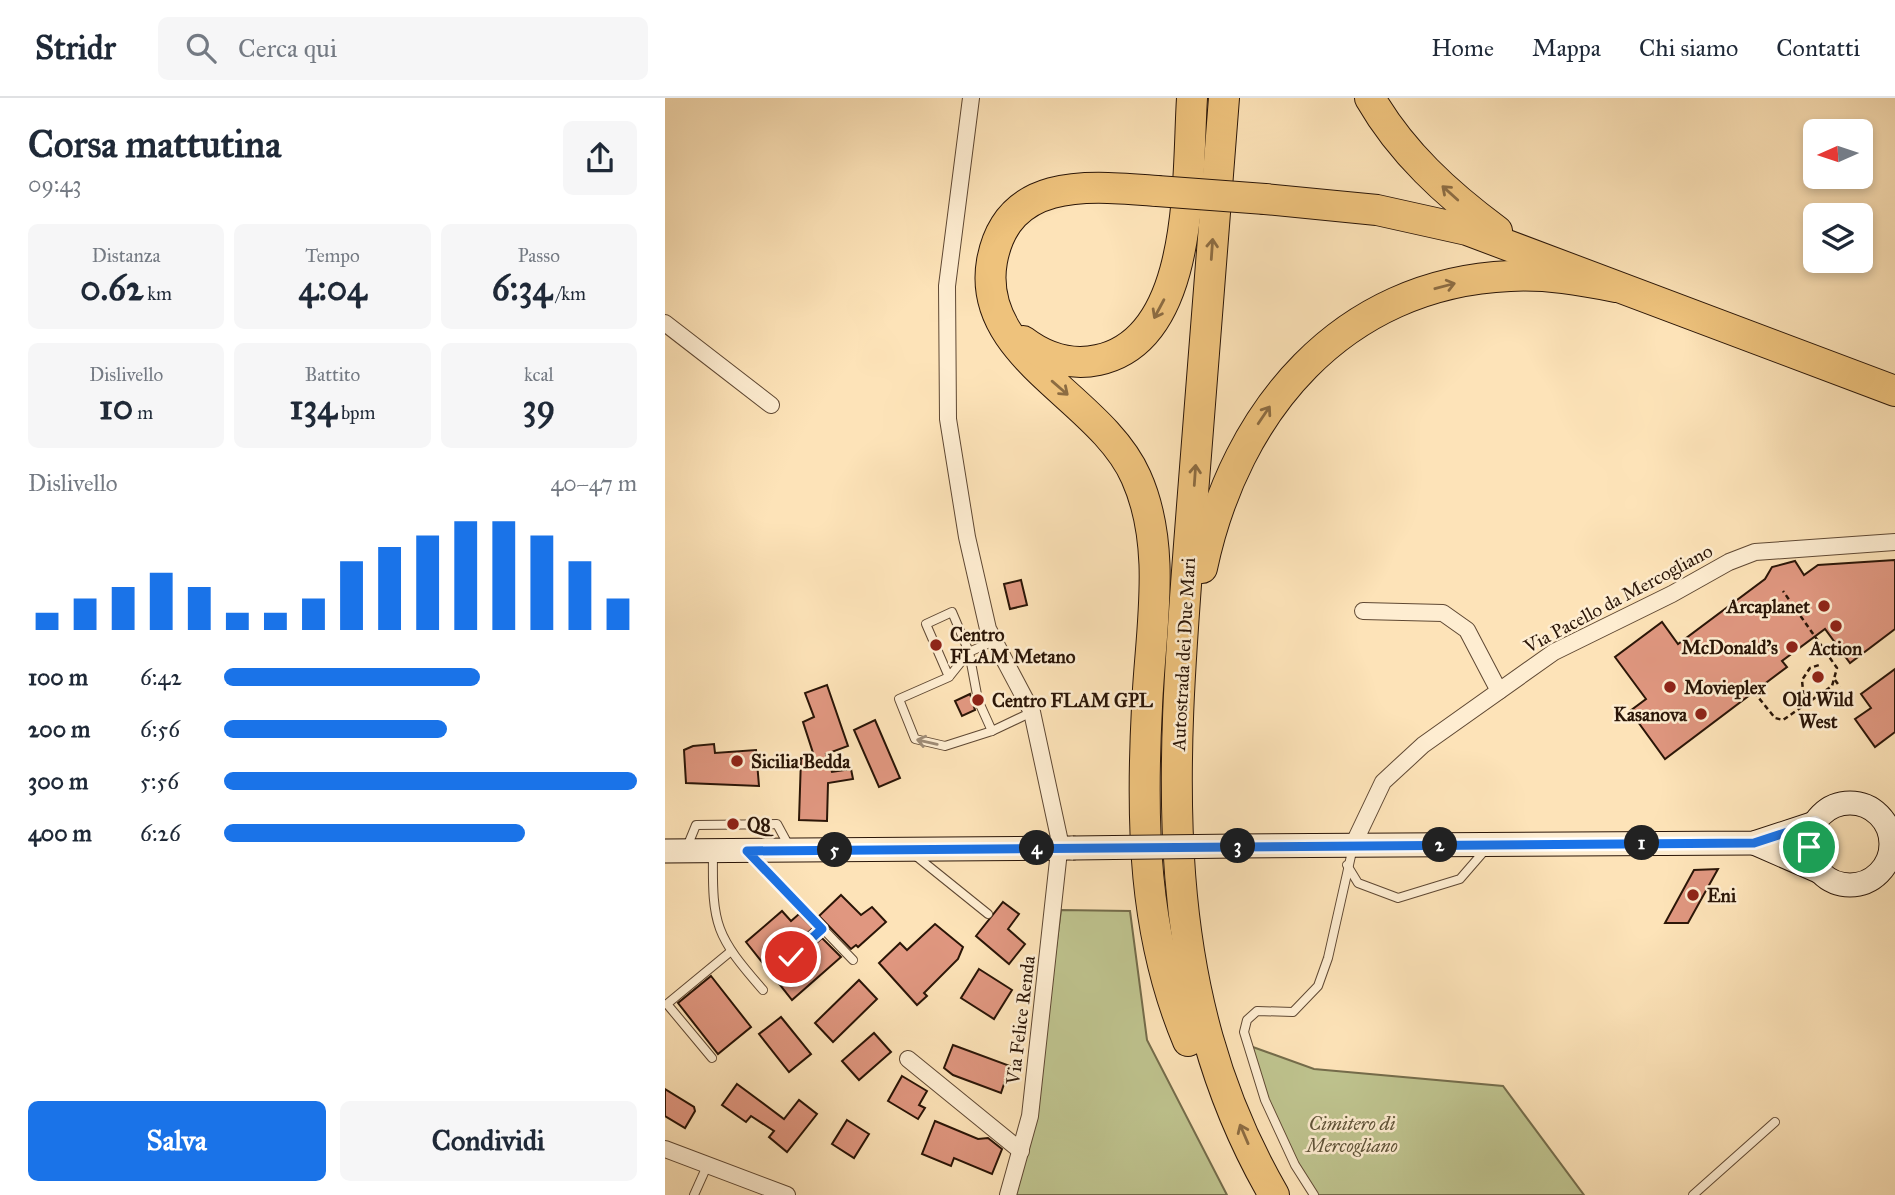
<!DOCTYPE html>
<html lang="it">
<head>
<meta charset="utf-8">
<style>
  :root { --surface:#fff; --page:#f6f6f7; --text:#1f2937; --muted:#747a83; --line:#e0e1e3; --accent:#1a73e8 }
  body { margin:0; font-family:"IM FELL Great Primer",serif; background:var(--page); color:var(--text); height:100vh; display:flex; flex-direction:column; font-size:26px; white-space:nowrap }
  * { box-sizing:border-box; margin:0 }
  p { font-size:23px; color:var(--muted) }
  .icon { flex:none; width:38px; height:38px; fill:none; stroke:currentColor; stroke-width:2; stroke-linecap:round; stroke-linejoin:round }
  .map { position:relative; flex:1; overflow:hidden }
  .details { display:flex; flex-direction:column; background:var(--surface); width:665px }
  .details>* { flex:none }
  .needle { width:46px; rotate:267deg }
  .buttons { position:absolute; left:1138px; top:21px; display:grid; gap:14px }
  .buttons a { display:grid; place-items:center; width:70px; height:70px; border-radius:10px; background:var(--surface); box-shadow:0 4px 10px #0003; font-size:35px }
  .pin { position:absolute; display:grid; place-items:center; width:60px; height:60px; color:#fff; margin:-30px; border:4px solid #fff; border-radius:50%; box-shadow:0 2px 7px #0007 }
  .km { position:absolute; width:35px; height:35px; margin:-18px; border-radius:50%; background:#222; color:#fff; font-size:19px; line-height:35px; text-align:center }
  .round { display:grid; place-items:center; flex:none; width:74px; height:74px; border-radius:10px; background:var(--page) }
  .overview { display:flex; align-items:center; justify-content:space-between; height:119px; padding:0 28px }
  h1 { font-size:38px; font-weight:800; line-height:52px }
  .stats { display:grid; grid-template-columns:repeat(3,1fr); gap:10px; height:119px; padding:7px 28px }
  .stats div { display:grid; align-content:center; border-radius:10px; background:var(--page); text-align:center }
  .stats b { font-size:35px; font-weight:800 }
  .stats small { font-size:19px; font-weight:400 }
  .stats p { font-size:19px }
  .chart { height:196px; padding:14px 28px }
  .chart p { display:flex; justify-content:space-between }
  .chart svg { width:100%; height:126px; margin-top:7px; stroke:var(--accent); stroke-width:6 }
  .cta { display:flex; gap:14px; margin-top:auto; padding:14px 28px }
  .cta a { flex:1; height:80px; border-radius:10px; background:var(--accent); color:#fff; font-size:28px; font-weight:800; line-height:80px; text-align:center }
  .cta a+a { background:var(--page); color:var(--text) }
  ul { padding:0 28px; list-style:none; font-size:23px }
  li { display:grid; grid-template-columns:112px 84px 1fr; align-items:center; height:52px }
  li i { height:18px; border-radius:9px; background:var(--accent) }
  header { display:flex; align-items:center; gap:42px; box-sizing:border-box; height:98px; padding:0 35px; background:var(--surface); border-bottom:2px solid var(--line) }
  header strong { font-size:33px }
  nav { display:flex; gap:38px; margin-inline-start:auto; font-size:24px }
  .search { width:490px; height:63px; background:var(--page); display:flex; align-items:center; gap:18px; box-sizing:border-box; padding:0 24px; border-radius:10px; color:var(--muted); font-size:26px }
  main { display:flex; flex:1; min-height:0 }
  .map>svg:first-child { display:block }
  .green { fill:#bfc48f; stroke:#746c4b; stroke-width:2 }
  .building { fill:#e09780; stroke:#2a1507; stroke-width:2 }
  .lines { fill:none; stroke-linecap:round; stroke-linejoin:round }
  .service-casing { stroke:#5f4833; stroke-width:10 }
  .minor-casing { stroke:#5f4833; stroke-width:18 }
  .secondary-casing { stroke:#2a1507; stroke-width:25 }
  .motorway-casing { stroke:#2a1507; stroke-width:32 }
  .path { stroke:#2a1507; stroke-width:2.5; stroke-dasharray:5 3.5; stroke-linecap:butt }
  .service { stroke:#feedd1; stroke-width:8 }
  .minor { stroke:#feedd1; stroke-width:16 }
  .secondary { stroke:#feedd1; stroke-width:23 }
  .motorway { stroke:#eec27c; stroke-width:30 }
  .secondary-bridge-casing { stroke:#2a1507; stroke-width:25; stroke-linecap:butt }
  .motorway-bridge-casing { stroke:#2a1507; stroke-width:32; stroke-linecap:butt }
  .secondary-bridge { stroke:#feedd1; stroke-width:23 }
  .motorway-bridge { stroke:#eec27c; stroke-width:30 }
  .oneway { stroke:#8c6c42 }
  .oneway2 { stroke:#9f8c76 }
  .route-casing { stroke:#fff; stroke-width:14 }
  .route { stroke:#1a73e8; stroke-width:9 }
  .poi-dot { fill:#8f2418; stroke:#feedd1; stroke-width:2.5 }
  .labels { text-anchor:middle; stroke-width:5; stroke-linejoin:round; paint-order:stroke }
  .street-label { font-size:19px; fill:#2a1507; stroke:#feedd1 }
  .poi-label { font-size:19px; font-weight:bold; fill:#2a1507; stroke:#feedd1; text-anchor:start }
  .park-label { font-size:19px; font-style:italic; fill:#5e5237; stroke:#feedd1 }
</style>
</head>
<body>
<header>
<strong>Stridr</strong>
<div class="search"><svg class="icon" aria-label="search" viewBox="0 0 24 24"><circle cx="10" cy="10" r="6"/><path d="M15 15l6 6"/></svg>Cerca qui</div>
<nav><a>Home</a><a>Mappa</a><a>Chi siamo</a><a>Contatti</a></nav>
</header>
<main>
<section class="details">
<div class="overview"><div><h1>Corsa mattutina</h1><p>09:43</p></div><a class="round"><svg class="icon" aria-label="share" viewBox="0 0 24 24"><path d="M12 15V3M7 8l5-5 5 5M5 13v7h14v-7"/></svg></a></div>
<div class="stats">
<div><p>Distanza</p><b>0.62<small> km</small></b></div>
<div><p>Tempo</p><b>4:04</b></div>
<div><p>Passo</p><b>6:34<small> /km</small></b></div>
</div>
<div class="stats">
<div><p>Dislivello</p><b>10<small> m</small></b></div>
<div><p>Battito</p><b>134<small> bpm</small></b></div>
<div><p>kcal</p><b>39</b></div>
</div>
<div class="chart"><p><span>Dislivello</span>40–47 m</p>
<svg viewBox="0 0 160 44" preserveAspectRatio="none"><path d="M5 44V38M15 44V33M25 44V29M35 44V24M45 44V29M55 44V38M65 44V38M75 44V33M85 44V20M95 44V15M105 44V11M115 44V6M125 44V6M135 44V11M145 44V20M155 44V33"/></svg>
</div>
<ul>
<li><b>100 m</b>6:42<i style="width:62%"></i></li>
<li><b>200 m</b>6:56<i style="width:54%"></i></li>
<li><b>300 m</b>5:56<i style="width:100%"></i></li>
<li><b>400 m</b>6:26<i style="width:73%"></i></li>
</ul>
<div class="cta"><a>Salva</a><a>Condividi</a></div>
</section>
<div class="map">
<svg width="1230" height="1097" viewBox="0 0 1230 1097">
  <rect width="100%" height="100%" fill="#fde3b8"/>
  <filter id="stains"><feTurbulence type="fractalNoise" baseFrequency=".00286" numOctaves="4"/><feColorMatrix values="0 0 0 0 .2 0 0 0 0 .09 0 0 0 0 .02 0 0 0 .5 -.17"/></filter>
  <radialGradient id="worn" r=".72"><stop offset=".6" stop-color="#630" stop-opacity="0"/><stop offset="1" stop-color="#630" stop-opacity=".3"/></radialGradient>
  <g class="green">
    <path d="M396 812 465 813 482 942 562 1097H347L367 1032Z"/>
    <path d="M585 948 649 971 838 988 919 1097H649L600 1002Z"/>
  </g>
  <g class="building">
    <path d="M1230 462V531L1185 565 1160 531 1117 563 1122 569 1000 661 965 613 981 601 950 559 997 524 1013 546 1100 481 1107 469 1130 463 1139 477 1153 467Z"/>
    <path d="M356 482 362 507 345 511 339 486Z"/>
    <path d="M1230 571V634L1210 649 1190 621 1206 610 1196 596Z"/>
    <path d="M162 587 183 648 161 656 167 674 186 671 188 681 163 685 162 723 134 722 136 660 150 661 138 624 149 619 140 595Z"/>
    <path d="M305 596 310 612 297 618 290 603Z"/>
    <path d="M210 622 235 680 214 689 189 632Z"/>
    <path d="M49 646 50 655 91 652 94 688 21 685 19 652 28 648Z"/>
    <path d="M1053 771 1023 825H1000L1029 772Z"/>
    <path d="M176 797 196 817 207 809 221 824 193 849 191 847 186 851 154 818Z"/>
    <path d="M338 804 354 816 343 831 360 846 344 866 311 838Z"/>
    <path d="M117 813 126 823 134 816 148 830 121 855 122 864H130L157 840 176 859 127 902 81 844Z"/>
    <path d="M270 826 298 849 293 861 259 895 262 898 252 907 214 865 235 845 242 852Z"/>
    <path d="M314 871 347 892 329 921 296 900Z"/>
    <path d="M46 878 86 929 53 956 13 905Z"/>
    <path d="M194 882 212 901 168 944 150 925Z"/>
    <path d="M116 919 146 956 124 974 94 936Z"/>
    <path d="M209 935 226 954 194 982 177 963Z"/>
    <path d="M288 947 345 968 336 995 288 977 279 970Z"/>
    <path d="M237 978 262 993 254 1007 260 1010 253 1021 223 1003Z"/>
    <path d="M72 986 119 1021 134 1002 152 1016 122 1054 104 1039 109 1033 86 1018 81 1024 57 1007Z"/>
    <path d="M0 991 29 1009 30 1013 20 1030 0 1018Z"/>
    <path d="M182 1022 204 1036 189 1060 167 1046Z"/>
    <path d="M270 1023 313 1041 323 1040 337 1051 327 1076 289 1060 286 1068 257 1056Z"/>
  </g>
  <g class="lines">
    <g class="service-casing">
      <g id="service">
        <path d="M329 543 304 554 313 602 327 633 367 614"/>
        <path d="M284 579 304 554 287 514 261 526 284 579 234 601 250 641 280 648 327 633"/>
        <path d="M22 749 31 727 112 726 125 750"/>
        <path d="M48 756C47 828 51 838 98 892"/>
        <path d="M86 756 188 862"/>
        <path d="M251 758 323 816"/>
        <path d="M682 767 693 785 733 800 795 781 821 751"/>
        <path d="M126 859 157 831"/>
        <path d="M47 960 2 906 65 854"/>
        <path d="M29 1097 42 1068"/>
        <path d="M649 1097 630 1067 600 1002 579 934 582 922 592 913 628 914 653 888 663 860 688 749"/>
        <path d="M1028 1097 1110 1024"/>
      </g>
    </g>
    <g class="minor-casing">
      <g id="minor">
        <path d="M306 0 282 188 283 321 302 439 323 531 367 614 395 744 365 1018 343 1097"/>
        <path d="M0 225 106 307"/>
        <path d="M698 513 778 515 802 532 834 593"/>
        <path d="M688 747 718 684 758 647 889 554 1007 496 1064 464 1090 454 1230 444"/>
        <path d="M243 961 356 1053"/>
        <path d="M0 1051 122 1097"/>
      </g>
    </g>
    <g class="secondary-casing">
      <g id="secondary">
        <circle cx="1185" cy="746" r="41"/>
        <path d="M1089 745 1153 773"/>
        <path d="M573 748 1089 745 1150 725"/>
        <path d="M0 753 408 750"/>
      </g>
    </g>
    <g class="motorway-casing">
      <g id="motorway">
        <path d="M559 0C549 136 538 272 527 408 509 646 483 880 609 1097"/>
        <path d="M705 0C736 54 782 96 832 133"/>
        <path d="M492 93C427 88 343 77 327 163 310 259 436 299 471 379 503 450 485 534 482 609 476 724 478 836 523 943"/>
        <path d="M600 101 712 112 802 132 1230 293"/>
        <path d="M358 243C379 259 405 268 433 262 531 241 522 77 527 0"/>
        <path d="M537 470C570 313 677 185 845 178 881 176 916 182 951 189"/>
      </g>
    </g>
    <g class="path">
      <path d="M1170 582 1175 589"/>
      <path d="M1089 594 1110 620 1118 622 1167 588 1172 570 1118 493"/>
      <path d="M1146 603 1138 593 1137 582 1145 570 1157 566"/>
    </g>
    <use href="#service" class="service"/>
    <use href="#minor" class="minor"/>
    <use href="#secondary" class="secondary"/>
    <use href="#motorway" class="motorway"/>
    <g class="secondary-bridge-casing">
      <path id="secondary-bridge" d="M408 750 573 748"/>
    </g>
    <g class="motorway-bridge-casing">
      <path id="motorway-bridge" d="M492 93 600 101"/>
    </g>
    <use href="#secondary-bridge" class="secondary-bridge"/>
    <use href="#motorway-bridge" class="motorway-bridge"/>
  </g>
  <defs><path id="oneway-shaft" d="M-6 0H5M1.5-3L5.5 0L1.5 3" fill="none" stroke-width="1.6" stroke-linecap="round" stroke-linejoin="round" transform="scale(1.75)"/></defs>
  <g class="oneway">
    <use href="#oneway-shaft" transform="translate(785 95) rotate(-138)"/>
    <use href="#oneway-shaft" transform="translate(547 151) rotate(-86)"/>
    <use href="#oneway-shaft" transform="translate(780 188) rotate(-15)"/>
    <use href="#oneway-shaft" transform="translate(494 211) rotate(118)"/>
    <use href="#oneway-shaft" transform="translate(395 290) rotate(41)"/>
    <use href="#oneway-shaft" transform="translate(599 317) rotate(-56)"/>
    <use href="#oneway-shaft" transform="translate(530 377) rotate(-86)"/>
    <use href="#oneway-shaft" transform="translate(579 1036) rotate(-113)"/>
  </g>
  <use class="oneway2" href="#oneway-shaft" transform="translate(262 644) rotate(-167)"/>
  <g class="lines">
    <g class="route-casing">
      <path id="route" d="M126 859 157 831 82 753 1089 745 1150 725 1144 749"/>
    </g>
    <use href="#route" class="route"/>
  </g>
  <g class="poi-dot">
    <circle cx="1159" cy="508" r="7"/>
    <circle cx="1171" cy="528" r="7"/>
    <circle cx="271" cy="547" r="7"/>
    <circle cx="1127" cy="549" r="7"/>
    <circle cx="1153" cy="579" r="7"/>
    <circle cx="1005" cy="589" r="7"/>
    <circle cx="313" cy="602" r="7"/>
    <circle cx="1036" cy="616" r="7"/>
    <circle cx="72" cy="663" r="7"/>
    <circle cx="68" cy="726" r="7"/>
    <circle cx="1028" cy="797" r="7"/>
  </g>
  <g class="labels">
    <g class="street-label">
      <text transform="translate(953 500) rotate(-28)" y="7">Via Pacello da Mercogliano</text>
      <text transform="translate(518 556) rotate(-87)" y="7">Autostrada dei Due Mari</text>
      <text transform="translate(355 922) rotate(-83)" y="7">Via Felice Renda</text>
    </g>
    <g class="poi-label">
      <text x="1145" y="515" text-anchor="end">Arcaplanet</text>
      <text x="285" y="543">Centro<tspan x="285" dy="22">FLAM Metano</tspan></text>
      <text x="1113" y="556" text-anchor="end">McDonald's</text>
      <text x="1171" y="557" text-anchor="middle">Action</text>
      <text x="1019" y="596">Movieplex</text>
      <text x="1153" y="608" text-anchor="middle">Old Wild<tspan x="1153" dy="22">West</tspan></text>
      <text x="327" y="609">Centro FLAM GPL</text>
      <text x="1022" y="623" text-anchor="end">Kasanova</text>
      <text x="86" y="670">Sicilia Bedda</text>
      <text x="82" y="733">Q8</text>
      <text x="1042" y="804">Eni</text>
    </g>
    <g class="park-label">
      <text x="687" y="1032">Cimitero di<tspan x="687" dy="22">Mercogliano</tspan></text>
    </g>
  </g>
  <rect width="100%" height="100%" filter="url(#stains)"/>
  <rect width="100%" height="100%" fill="url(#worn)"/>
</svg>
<div class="buttons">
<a><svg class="needle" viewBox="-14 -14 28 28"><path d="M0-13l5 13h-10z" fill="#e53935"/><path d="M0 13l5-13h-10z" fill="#747a83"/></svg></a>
<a><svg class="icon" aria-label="layers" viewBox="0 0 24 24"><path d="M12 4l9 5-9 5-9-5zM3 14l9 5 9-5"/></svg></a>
</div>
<div class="pin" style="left:1144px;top:749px;background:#1e9e55"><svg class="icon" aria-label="arrive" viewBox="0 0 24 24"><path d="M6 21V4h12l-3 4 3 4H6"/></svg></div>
<div class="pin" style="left:126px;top:859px;background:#d93025"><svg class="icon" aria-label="check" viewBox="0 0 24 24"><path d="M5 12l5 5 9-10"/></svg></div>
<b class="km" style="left:977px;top:745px">1</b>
<b class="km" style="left:775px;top:747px">2</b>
<b class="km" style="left:573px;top:748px">3</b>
<b class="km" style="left:372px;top:750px">4</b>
<b class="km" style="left:170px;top:752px">5</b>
</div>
</main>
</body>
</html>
